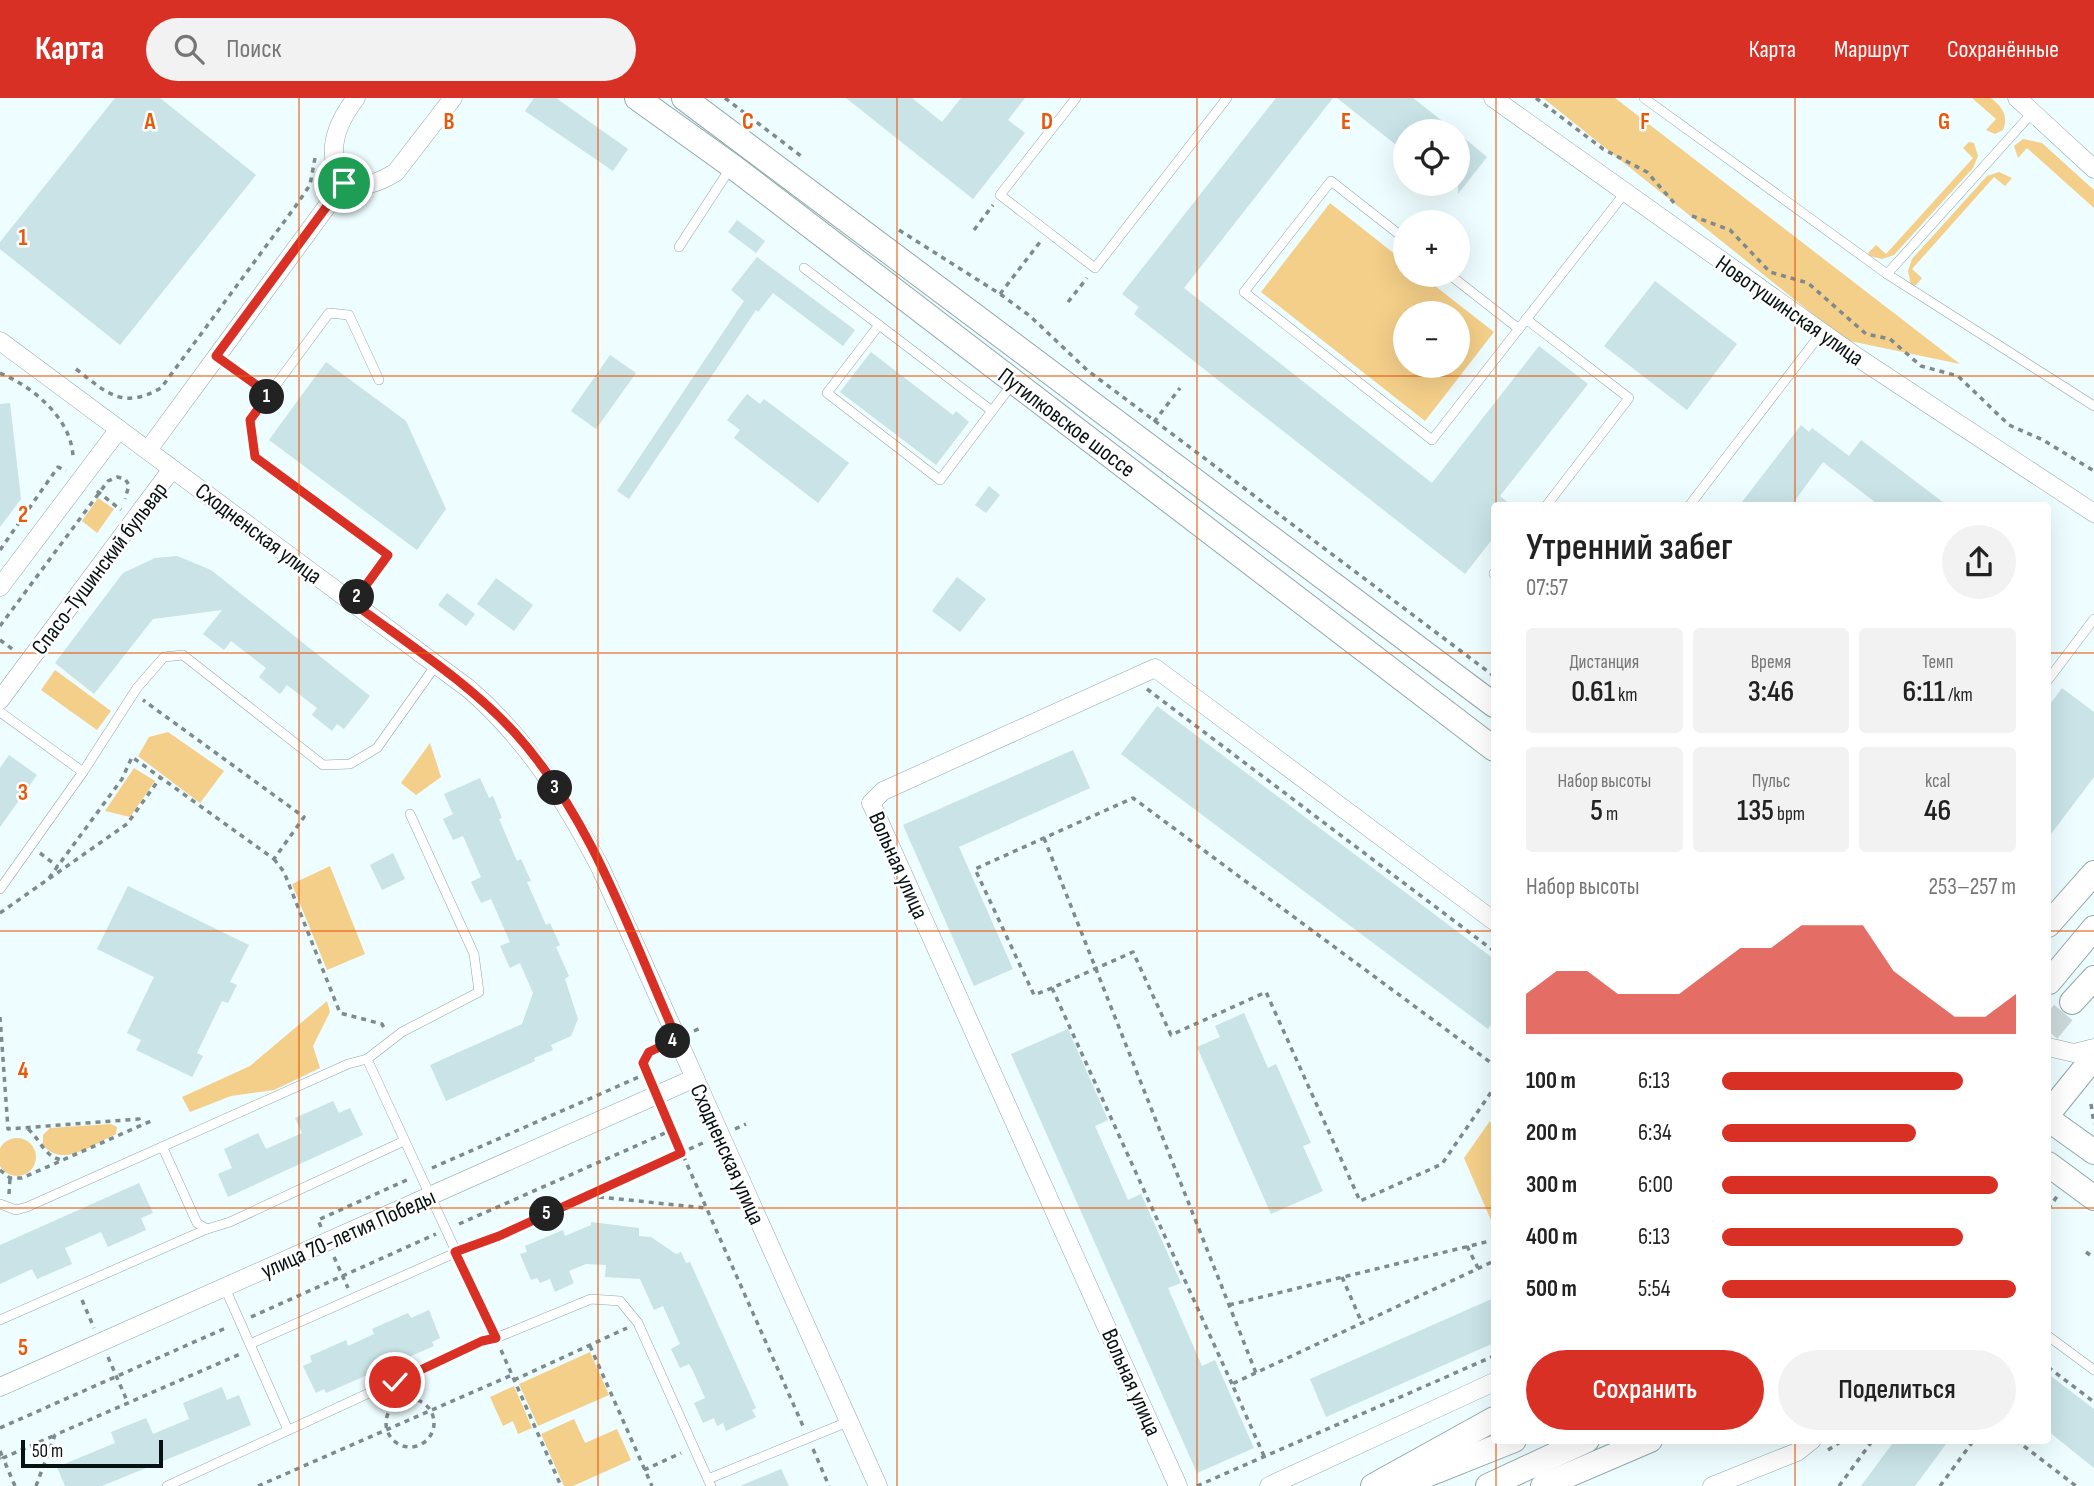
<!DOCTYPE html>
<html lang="ru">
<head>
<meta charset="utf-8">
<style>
  :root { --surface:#fff; --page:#f2f2f2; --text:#222; --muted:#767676; --accent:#d93025 }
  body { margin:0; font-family:"Sofia Sans Condensed",sans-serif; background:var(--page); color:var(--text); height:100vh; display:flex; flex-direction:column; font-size:26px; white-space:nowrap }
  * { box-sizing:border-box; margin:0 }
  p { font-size:23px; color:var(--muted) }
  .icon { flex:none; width:38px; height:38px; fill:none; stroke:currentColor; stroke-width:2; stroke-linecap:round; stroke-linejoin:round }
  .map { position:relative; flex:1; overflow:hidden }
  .sheet { position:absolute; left:1491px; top:404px; width:560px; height:942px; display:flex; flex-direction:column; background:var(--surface); border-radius:7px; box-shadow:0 7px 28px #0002 }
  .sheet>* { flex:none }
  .buttons { position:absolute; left:1393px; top:21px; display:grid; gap:14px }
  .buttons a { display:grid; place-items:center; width:77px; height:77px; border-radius:50%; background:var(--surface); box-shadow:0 7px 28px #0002; font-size:35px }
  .scale { position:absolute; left:21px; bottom:18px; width:142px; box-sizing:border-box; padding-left:7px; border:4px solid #091213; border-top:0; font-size:19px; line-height:24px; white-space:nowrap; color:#091213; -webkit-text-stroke:5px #fff; paint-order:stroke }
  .pin { position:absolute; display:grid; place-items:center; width:60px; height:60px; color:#fff; margin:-30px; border:4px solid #fff; border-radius:50%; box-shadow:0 2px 7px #0007 }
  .km { position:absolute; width:35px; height:35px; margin:-18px; border-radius:50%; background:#222; color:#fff; font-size:19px; line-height:35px; text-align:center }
  .round { display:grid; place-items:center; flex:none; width:74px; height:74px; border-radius:37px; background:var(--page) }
  .overview { display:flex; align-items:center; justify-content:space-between; height:119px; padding:0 35px }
  h1 { font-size:38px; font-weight:600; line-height:52px }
  .metrics { display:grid; grid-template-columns:repeat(3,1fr); gap:10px; height:119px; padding:7px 35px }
  .metrics div { display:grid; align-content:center; border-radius:7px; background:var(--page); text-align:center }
  .metrics b { font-size:30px; font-weight:600 }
  .metrics small { font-size:19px; font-weight:400 }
  .metrics p { font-size:19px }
  .chart { height:196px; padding:14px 35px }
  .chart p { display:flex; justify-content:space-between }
  .chart svg { width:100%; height:126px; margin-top:7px; fill:var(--accent); opacity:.7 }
  .cta { display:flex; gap:14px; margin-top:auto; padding:14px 35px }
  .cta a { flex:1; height:80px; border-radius:42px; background:var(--accent); color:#fff; font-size:28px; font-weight:600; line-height:80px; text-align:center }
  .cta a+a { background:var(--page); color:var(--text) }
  ul { padding:0 35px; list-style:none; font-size:23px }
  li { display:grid; grid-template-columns:112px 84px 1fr; align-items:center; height:52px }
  li i { height:18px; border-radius:9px; background:var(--accent) }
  header { display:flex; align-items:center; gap:42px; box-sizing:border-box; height:98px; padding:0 35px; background:var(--accent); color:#fff }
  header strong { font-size:33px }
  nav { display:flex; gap:38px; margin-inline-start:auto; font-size:24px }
  .search { width:490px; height:63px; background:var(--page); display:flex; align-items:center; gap:18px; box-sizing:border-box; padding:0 24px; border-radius:38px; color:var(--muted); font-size:26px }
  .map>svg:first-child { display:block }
  .green { fill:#f4cf89; fill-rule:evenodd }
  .building { fill:#c9e3e6 }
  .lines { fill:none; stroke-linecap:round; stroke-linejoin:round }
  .secondary-tunnel { stroke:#ccdadc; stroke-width:24; stroke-dasharray:24 12; stroke-linecap:butt }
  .lane-casing { stroke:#90a8ab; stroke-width:10 }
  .street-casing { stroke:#90a8ab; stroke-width:19 }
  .secondary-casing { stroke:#90a8ab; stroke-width:26 }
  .path { stroke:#7e8a8b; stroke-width:3.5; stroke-dasharray:5 5; stroke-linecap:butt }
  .lane { stroke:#fff; stroke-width:9 }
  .street { stroke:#fff; stroke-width:18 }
  .secondary { stroke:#fff; stroke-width:24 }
  .route-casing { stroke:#fff; stroke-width:14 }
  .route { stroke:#d93025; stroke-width:9 }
  .grid { fill:none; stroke:#e8590c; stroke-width:2; stroke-opacity:0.55 }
  .labels { text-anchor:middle; stroke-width:5; stroke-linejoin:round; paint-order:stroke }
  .street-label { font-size:23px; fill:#091213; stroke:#fff }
  .grid-label { font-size:23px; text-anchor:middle; font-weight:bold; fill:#e8590c; stroke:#fff; stroke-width:5; stroke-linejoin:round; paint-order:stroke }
</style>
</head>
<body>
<header>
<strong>Карта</strong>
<div class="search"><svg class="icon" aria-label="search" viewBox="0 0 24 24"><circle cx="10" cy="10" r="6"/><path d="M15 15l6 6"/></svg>Поиск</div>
<nav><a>Карта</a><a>Маршрут</a><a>Сохранённые</a></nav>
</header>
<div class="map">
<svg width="2094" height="1388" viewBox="0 0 2094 1388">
  <rect width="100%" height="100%" fill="#eefdff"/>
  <g class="green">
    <path d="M1543 0H1615L1960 266 1845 242Z"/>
    <path d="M1972 0H1991C2002 9 2009 18 2003 32L1995 36 1986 32 1996 21Z"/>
    <path d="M2023 41 2042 45 2094 92V110L2027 50 2018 60 2014 48Z"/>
    <path d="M1969 44 1974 45 1978 58 1973 70 1894 157 1882 161 1870 158 1868 155 1876 147 1886 156 1973 60 1963 50Z"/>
    <path d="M1999 74 2012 80 2005 88 1994 79 1912 171 1922 180 1916 187H1911L1908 173 1912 161 1987 78Z"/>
    <path d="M1330 105 1405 164V177H1421L1494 234 1425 323 1261 194ZM1405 215H1458V268H1405Z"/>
    <path d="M98 400 114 411 97 435 82 423Z"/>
    <path d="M55 572 111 613 97 632 41 592Z"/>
    <path d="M168 634 224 673 200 705 138 658 149 639Z"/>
    <path d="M430 645 441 679 416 697 401 685Z"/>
    <path d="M134 670 155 683 130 719 105 713Z"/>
    <path d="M330 768 365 856 327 872 292 786Z"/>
    <path d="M327 903 330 914 313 948 320 970 274 992 231 998 190 1014 182 999 250 968Z"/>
    <path d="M1490 1023 1494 1033V1129L1464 1060Z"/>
    <path d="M111 1026 117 1029 116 1036C94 1046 62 1071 43 1047V1037L50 1030Z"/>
    <circle cx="17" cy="1059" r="19"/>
    <path d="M590 1254 609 1297 538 1328 519 1286Z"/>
    <path d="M514 1288 532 1330 518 1336 513 1323 503 1328 490 1299Z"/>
    <path d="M574 1321 585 1345 617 1331 631 1362 573 1388H564L541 1336Z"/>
  </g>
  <g class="building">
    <path d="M115 0H160L256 77 120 247 0 151V144Z"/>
    <path d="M534 0H556L628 51 613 73 525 13Z"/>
    <path d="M846 0H912L942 24 961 0H1025L1008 22 1025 35 973 101Z"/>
    <path d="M1276 0H1333L1184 190 1432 385 1539 248 1588 286 1500 398 1513 408H1494V439L1465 476 1134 216 1139 209 1122 196Z"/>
    <path d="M1337 0H1413L1455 33H1405V54Z"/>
    <path d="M1458 35 1487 59 1458 96Z"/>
    <path d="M737 122 765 143 756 155 728 134Z"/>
    <path d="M757 159 855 232 843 248 773 195 758 214 756 212 629 401 617 393 744 203 731 192Z"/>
    <path d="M1655 183 1737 246 1687 312 1604 248Z"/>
    <path d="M871 254 953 317 956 313 969 324 936 367 840 294Z"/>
    <path d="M610 257 636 275 596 331 571 313Z"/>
    <path d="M326 264 406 323 446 411 417 452 269 342Z"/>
    <path d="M747 296 760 306 764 301 849 365 818 405 734 340 740 332 727 322Z"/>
    <path d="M10 305 21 401 0 429V306Z"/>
    <path d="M1801 327 1809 334 1812 330 1849 358 1861 342 1948 408H1880L1823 364 1791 408H1739Z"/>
    <path d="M989 388 1000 397 986 415 975 407Z"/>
    <path d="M177 458 211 472 370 598 344 631 337 626 332 633 312 617 317 610 287 587 280 596 259 579 266 570 231 543 224 552 203 536 222 512 153 521 94 596 55 565 123 475 155 460Z"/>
    <path d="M957 479 986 501 960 534 932 513Z"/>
    <path d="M496 480 533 507 514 533 477 506Z"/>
    <path d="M447 495 475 516 466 528 438 507Z"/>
    <path d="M2062 590 2094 614V679L2048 740V609Z"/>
    <path d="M1157 608 1494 861V922L1488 931 1121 656Z"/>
    <path d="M1073 652 1090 690 959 749 1013 871 974 888 903 727Z"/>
    <path d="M9 657 37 677 0 729V670Z"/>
    <path d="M480 680 489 700 493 698 502 720 499 721 517 763 521 761 531 783 527 784 546 827 550 825 560 847 556 849 569 878 565 881 578 921 571 938 551 947 553 952 534 960 535 963 446 1003 430 967 522 926 533 895 520 865 510 870 500 848 510 844 491 801 481 805 471 784 481 779 463 738 453 742 443 721 453 716 444 696Z"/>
    <path d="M393 755 405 781 382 792 370 767Z"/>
    <path d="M128 788 249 847 230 884 237 887 228 905 222 903 197 955 203 958 192 979 136 952 141 942 127 935 154 879 97 851Z"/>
    <path d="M1244 915 1268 970 1276 966 1311 1045 1303 1048 1323 1093 1271 1116 1197 949 1220 939 1215 928Z"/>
    <path d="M1068 931 1108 1022 1095 1028 1128 1102 1141 1096 1181 1185 1168 1190 1202 1268 1215 1262 1254 1350 1197 1375 1011 956Z"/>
    <path d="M333 1003 339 1015 350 1010 363 1037 228 1099 218 1076 232 1070 224 1051 258 1035 266 1051 302 1035 295 1020Z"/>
    <path d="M139 1085 153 1115 141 1120 146 1132 108 1149 101 1134 65 1150 72 1166 37 1181 32 1171 0 1186V1147Z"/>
    <path d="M591 1124 639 1130V1138L651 1139 676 1156 681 1154 686 1165 690 1164 756 1310 752 1312 756 1319 726 1333 723 1325 717 1328 714 1320 703 1325 694 1305 705 1300 693 1273 689 1266 680 1270 671 1251 680 1246 663 1208 654 1212 640 1181 605 1179 606 1167 586 1166 569 1173 574 1185 555 1194 550 1181 540 1185 537 1180 531 1182 520 1156 527 1154 525 1148 563 1132 565 1138 591 1127Z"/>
    <path d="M1494 1200V1245L1326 1319 1310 1281Z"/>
    <path d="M429 1212 440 1240 432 1244 434 1248 326 1295 324 1291 316 1295 303 1268 312 1264 310 1258 346 1242 348 1248 374 1236 372 1231 408 1215 411 1220Z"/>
    <path d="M2048 1276 2094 1311V1370L2048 1333Z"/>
    <path d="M222 1289 227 1302 239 1297 251 1327 102 1388H65L57 1369 115 1345 111 1334 146 1320 153 1336 189 1321 183 1305Z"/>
    <path d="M1895 1342H1949L1915 1388H1861Z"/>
    <path d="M781 1371 789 1388H740Z"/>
  </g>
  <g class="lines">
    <path class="secondary-tunnel" d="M2048 933 2072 904"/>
    <g class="lane-casing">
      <g id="lane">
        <path d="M1076 0 1000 97 1095 170 1227 0"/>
        <path d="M1644 0 1887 176 2094 308"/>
        <path d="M1405 141 1331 83 1244 194 1432 342 1624 96"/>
        <path d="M679 149 731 69"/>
        <path d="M804 170 879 227 827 295 940 382 1013 285"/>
        <path d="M1887 176 2033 14"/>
        <path d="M1450 177 1519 231"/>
        <path d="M1526 221 1629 300 1546 408"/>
        <path d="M879 227 992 313"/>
        <path d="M216 258 269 296"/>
        <path d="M1689 408 1822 234"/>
        <path d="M1494 475V476"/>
        <path d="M353 505 388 457 255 359 250 322 329 215 349 217 379 282"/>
        <path d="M2048 582 2094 521"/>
        <path d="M0 614 83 674 0 791"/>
        <path d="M83 674 137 590 164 559 183 557 323 667 350 666 377 650 436 567"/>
        <path d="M367 961 402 934 479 894 474 856 410 716"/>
        <path d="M163 1050 197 1125 207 1131 230 1124 404 1043"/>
        <path d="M0 1106 16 1112 27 1109 348 966 367 961 496 1240 591 1201 620 1203 638 1225 711 1388"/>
        <path d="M225 1190 288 1332"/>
        <path d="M0 1222 207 1131"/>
        <path d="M2048 1238 2094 1272"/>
        <path d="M250 1246 455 1155"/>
        <path d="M708 1381 850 1323"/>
        <path d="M167 1388 482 1243 496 1240"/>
      </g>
    </g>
    <g class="street-casing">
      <g id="street">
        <path d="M356 0C336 26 324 56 344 85 364 90 379 85 396 74L453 0"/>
        <path d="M1493 0 1857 259 2094 415"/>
        <path d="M2017 0 2094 71"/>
        <path d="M0 243 469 591C527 641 566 704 601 771L878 1388"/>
        <path d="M148 352 344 85"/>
        <path d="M0 489 119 331"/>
        <path d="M0 602 172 371"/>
        <path d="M2048 949 2074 955 2094 950"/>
        <path d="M0 1289 695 980"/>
        <path d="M1178 1388 871 705 883 693 1155 570 1494 823"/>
        <path d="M1269 1388 1494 1284"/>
        <path d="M1712 1388 1797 1354 1812 1342"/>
      </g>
    </g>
    <g class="secondary-casing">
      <g id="secondary">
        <path d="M637 0 732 68 1494 651"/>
        <path d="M684 0 1494 607"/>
        <path d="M2048 827 2094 775"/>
        <path d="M2049 884 2094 830"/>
        <path d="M2072 904 2094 880"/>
        <path d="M2048 1016 2094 959"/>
        <path d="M2048 1021 2094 1054"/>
        <path d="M2048 1066 2094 1100"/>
        <path d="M1404 1386 1514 1342"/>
        <path d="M1373 1388 1494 1321"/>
        <path d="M1488 1388 1587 1342"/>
        <path d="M1543 1388 1650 1342"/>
      </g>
    </g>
    <g class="path">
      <path d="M725 0 801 58"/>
      <path d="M1536 0 1603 51 1647 74 1675 106"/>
      <path d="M1692 118 1730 132 1770 174 1808 185 1866 236 1890 241 1921 268 1958 278 2009 327 2043 342 2094 373"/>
      <path d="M899 132 1000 196 1030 218 1087 272 1494 578"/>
      <path d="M974 132 993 107"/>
      <path d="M1000 196 1040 144"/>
      <path d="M1068 204 1087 180"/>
      <path d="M76 271C107 295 122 312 161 290L295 109 310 87 315 60"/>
      <path d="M0 275C34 289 74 323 73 362"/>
      <path d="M1154 324 1180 290"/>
      <path d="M97 393 121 412"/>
      <path d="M0 452 58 369 66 373"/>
      <path d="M0 528 108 383 117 379 125 381 129 387 125 401"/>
      <path d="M0 542 15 553"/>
      <path d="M1147 591 1494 853"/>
      <path d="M1044 740 1256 1275"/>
      <path d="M40 755 58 769"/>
      <path d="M274 761 284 774 340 915 382 926 385 932"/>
      <path d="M49 780 122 681 132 659 274 761 304 719 143 602"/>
      <path d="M0 815 127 726 160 680"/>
      <path d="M1052 890 1034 897 975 771 1133 700 1494 967"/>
      <path d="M0 919 8 1031 139 1021 142 1027"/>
      <path d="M694 933 703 929"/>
      <path d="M651 982 643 965 649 954 661 948"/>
      <path d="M2091 1006 2094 1026"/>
      <path d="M663 1012 803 1328"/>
      <path d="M28 1031C41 1042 44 1059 62 1062"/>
      <path d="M735 1031 746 1026"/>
      <path d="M432 1070 648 975"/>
      <path d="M0 1072 10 1080H22L151 1023"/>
      <path d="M9 1096 10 1080"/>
      <path d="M589 1098 706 1110"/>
      <path d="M2048 1111 2058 1097"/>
      <path d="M459 1126 672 1032"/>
      <path d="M321 1129 318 1122 409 1081"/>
      <path d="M1467 1148 1478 1170"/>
      <path d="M470 1149 705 1044"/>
      <path d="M2086 1154 2094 1160"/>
      <path d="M334 1159 348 1190"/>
      <path d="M1342 1179 1362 1225"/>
      <path d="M82 1202 94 1230"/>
      <path d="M1229 1207 1494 1142"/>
      <path d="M251 1219 436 1136"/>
      <path d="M590 1248 652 1388"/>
      <path d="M501 1252 561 1388"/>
      <path d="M108 1259 128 1305"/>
      <path d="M2048 1269 2094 1304"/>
      <path d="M514 1282 627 1230"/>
      <path d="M1232 1286 1052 890 1133 854 1171 937 1266 894 1360 1103 1442 1066 1494 990"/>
      <circle cx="410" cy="1325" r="24"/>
      <path d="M0 1330 228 1229"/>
      <path d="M2016 1342 2076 1388"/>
      <path d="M813 1351 829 1388"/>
      <path d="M1828 1352 1843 1342"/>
      <path d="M0 1353 3 1360H0"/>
      <path d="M1264 1358 1232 1286 1494 1163"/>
      <path d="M644 1372 681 1355"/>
      <path d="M15 1388 3 1360 53 1338"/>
      <path d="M36 1388 55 1337 240 1256"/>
      <path d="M258 1388 512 1277"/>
      <path d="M1197 1388 1494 1258"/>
      <path d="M1839 1388 1873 1342"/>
      <path d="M1940 1388 1974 1342"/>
    </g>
    <use href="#lane" class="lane"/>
    <use href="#street" class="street"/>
    <use href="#secondary" class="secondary"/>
  </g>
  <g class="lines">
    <g class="route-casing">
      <path id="route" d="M344 85 216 258 269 296 250 322 255 359 388 457 353 505C408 546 468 584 515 635 592 720 631 838 677 941L649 954 643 965 681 1055 499 1138 455 1154 496 1240 482 1243 395 1284"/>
    </g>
    <use href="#route" class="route"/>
  </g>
  <path class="grid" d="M299 0V1388M598 0V1388M897 0V1388M1197 0V1388M1496 0V408M1795 0V408M0 278H2094M0 555H1494M2048 555H2094M0 833H1494M2048 833H2094M0 1110H1494M2048 1110H2094M1496 1342V1388M1795 1342V1388"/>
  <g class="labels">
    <g class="street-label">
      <text transform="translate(1790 212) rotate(35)" y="8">Новотушинская улица</text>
      <text transform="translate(1067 324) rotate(37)" y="8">Путилковское шоссе</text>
      <text transform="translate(259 435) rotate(37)" y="8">Сходненская улица</text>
      <text transform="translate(99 470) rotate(-53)" y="8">Спасо-Тушинский бульвар</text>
      <text transform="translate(899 767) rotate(66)" y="8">Вольная улица</text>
      <text transform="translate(728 1056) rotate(66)" y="8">Сходненская улица</text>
      <text transform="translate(348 1135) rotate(-24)" y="8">улица 70-летия Победы</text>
      <text transform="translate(1132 1284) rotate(66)" y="8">Вольная улица</text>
    </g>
  </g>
  <g class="grid-label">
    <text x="150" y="31">A</text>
    <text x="449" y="31">B</text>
    <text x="748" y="31">C</text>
    <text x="1047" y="31">D</text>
    <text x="1346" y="31">E</text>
    <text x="1645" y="31">F</text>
    <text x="1944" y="31">G</text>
    <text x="23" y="147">1</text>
    <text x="23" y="424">2</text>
    <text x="23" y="702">3</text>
    <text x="23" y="980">4</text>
    <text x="23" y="1257">5</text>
  </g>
</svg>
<div class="buttons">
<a><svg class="icon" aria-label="locate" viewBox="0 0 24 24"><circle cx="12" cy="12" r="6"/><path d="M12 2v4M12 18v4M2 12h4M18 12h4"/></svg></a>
<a>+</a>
<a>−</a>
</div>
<div class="scale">50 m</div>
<div class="pin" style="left:344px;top:85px;background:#1e9e55"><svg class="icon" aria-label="arrive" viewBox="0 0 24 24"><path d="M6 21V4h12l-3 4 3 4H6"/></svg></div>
<div class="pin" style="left:395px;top:1284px;background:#d93025"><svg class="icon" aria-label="check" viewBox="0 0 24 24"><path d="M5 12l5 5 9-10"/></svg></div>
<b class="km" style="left:267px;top:299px">1</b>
<b class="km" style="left:357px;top:499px">2</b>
<b class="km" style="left:555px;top:690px">3</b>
<b class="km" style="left:673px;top:943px">4</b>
<b class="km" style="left:547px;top:1116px">5</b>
<section class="sheet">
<div class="overview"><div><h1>Утренний забег</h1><p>07:57</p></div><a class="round"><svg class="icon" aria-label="share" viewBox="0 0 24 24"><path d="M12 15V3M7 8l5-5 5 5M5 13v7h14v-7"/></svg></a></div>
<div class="metrics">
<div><p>Дистанция</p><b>0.61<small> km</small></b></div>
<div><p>Время</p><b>3:46</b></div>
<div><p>Темп</p><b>6:11<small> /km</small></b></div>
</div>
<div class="metrics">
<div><p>Набор высоты</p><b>5<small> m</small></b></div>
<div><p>Пульс</p><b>135<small> bpm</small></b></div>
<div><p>kcal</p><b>46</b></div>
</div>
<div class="chart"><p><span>Набор высоты</span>253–257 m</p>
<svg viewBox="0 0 160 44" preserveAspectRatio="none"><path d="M0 44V30L10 22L20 22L30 30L40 30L50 30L60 22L70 14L80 14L90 6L100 6L110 6L120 22L130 30L140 38L150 38L160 30V44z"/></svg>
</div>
<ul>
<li><b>100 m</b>6:13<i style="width:82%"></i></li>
<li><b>200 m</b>6:34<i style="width:66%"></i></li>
<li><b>300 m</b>6:00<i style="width:94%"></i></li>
<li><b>400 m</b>6:13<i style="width:82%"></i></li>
<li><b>500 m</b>5:54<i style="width:100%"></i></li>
</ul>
<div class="cta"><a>Сохранить</a><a>Поделиться</a></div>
</section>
</div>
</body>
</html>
